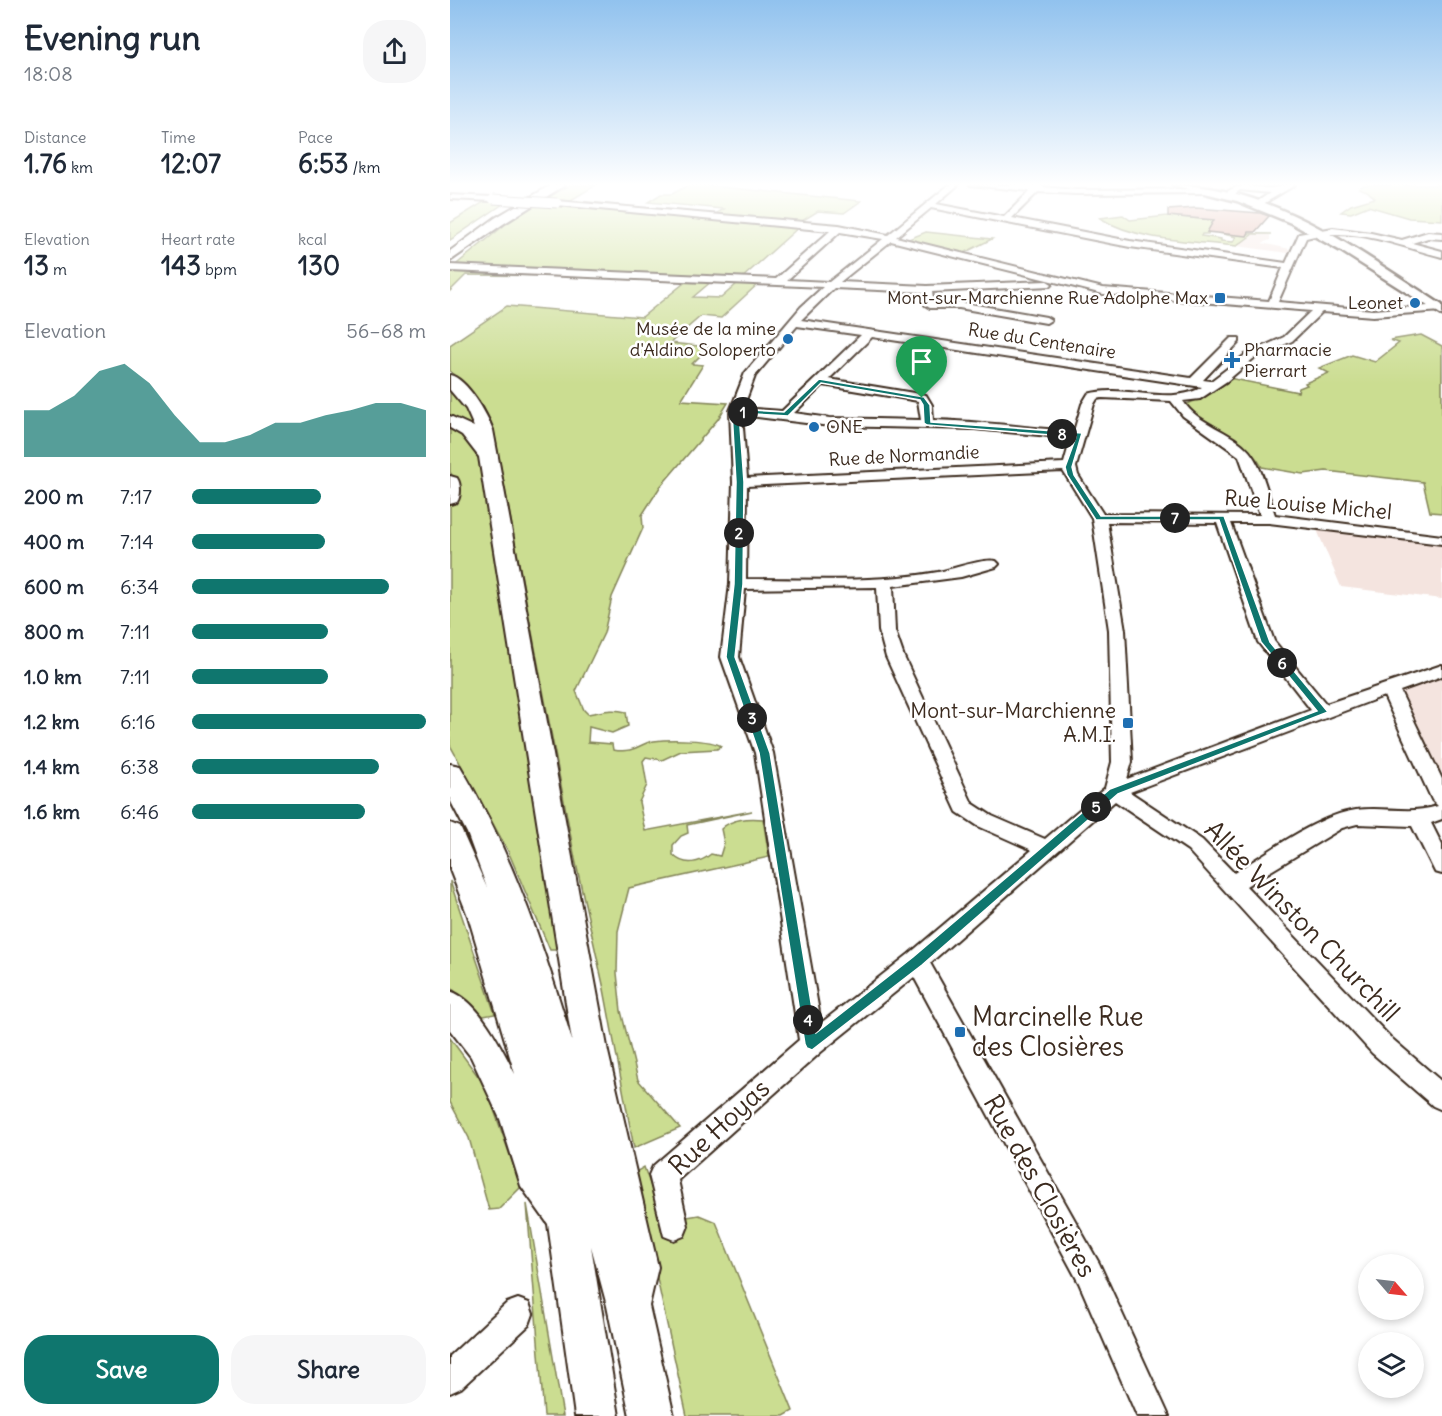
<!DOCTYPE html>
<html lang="en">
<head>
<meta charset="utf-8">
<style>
  :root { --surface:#fff; --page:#f6f6f7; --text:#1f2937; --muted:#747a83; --accent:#0f766e }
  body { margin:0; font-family:Delius,sans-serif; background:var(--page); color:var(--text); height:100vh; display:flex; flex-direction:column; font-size:22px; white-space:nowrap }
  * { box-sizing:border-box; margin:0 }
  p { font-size:20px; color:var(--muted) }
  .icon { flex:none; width:33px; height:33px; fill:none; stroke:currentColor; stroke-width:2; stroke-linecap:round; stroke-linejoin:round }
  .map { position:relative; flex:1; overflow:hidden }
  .side { display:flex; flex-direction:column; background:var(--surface); width:450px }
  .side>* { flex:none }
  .needle { width:39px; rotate:118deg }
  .controls { position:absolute; left:908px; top:1254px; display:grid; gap:12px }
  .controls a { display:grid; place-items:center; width:66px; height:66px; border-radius:50%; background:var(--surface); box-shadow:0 3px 9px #0003; font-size:30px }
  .pin { position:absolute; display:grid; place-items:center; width:51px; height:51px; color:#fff; margin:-62px -26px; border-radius:50% 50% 50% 0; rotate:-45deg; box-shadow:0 0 6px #0007 }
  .pin .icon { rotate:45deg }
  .km { position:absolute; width:30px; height:30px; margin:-15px; border-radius:50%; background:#222; color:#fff; font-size:16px; line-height:30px; text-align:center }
  .round { display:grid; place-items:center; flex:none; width:63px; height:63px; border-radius:24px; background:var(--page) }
  .headline { display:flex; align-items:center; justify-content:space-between; height:102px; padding:0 24px }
  h1 { font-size:33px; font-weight:700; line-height:45px }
  .metrics { display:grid; grid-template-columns:repeat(3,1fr); gap:9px; height:102px; padding:6px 24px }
  .metrics div { display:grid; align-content:center }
  .metrics b { font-size:26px; font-weight:700 }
  .metrics small { font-size:16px; font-weight:400 }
  .metrics p { font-size:16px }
  .chart { height:168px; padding:12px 24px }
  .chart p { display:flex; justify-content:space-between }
  .chart svg { width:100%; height:108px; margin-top:6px; fill:var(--accent); opacity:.7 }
  .button { display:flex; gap:12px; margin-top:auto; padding:12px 24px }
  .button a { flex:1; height:69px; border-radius:24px; background:var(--accent); color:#fff; font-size:24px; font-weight:700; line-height:69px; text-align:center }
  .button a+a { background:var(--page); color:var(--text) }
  ul { padding:0 24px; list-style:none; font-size:20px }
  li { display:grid; grid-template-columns:96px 72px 1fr; align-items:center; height:45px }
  li i { height:15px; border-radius:8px; background:var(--accent) }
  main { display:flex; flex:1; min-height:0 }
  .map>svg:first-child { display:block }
  .built { fill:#f4e4df }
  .green { fill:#cbdd91; stroke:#838458; stroke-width:1.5 }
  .building { fill:#dca495; stroke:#3b2a1e; stroke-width:1.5 }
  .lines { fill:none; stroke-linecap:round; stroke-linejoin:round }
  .minor-casing { stroke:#3b2a1e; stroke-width:4 }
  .major-casing { stroke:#3b2a1e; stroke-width:5 }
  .highway-casing { stroke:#3b2a1e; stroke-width:4 }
  .minor { fill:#fff; fill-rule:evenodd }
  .major { fill:#fff; fill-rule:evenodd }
  .highway { fill:#fff; fill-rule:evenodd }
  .minor-bridge-casing { stroke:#3b2a1e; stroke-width:11; stroke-linecap:butt }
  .minor-bridge { stroke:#fff; stroke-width:9 }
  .route { fill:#0f766e; stroke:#fff; stroke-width:1.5; fill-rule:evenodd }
  .poi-dot { fill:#1f6fb2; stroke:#fff; stroke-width:2 }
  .labels { text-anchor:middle; stroke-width:5; stroke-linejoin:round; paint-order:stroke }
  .far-poi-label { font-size:18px; fill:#3b2a1e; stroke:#fff; text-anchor:end }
  .far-street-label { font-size:18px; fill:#3b2a1e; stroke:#fff }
  .street-label { font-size:21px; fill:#3b2a1e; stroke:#fff }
  .poi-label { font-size:21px; fill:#3b2a1e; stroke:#fff; text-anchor:end }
  .near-street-label { font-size:26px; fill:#3b2a1e; stroke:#fff }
  .near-poi-label { font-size:26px; fill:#3b2a1e; stroke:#fff; text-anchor:start }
</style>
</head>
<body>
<main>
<section class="side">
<div class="headline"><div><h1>Evening run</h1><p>18:08</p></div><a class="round"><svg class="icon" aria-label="share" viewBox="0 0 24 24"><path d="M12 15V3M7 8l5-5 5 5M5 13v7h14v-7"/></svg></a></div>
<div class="metrics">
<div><p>Distance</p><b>1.76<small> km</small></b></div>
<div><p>Time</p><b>12:07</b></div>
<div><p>Pace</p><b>6:53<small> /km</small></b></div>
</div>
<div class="metrics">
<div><p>Elevation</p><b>13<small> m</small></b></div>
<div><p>Heart rate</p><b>143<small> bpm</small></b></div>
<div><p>kcal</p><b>130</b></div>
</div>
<div class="chart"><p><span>Elevation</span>56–68 m</p>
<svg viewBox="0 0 160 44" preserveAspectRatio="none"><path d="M0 44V25L10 25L20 19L30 9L40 6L50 14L60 27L70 38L80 38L90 35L100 30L110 30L120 27L130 25L140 22L150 22L160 25V44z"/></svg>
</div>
<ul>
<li><b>200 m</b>7:17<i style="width:55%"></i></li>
<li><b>400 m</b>7:14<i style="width:57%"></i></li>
<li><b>600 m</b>6:34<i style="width:84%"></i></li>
<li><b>800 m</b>7:11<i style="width:58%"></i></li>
<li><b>1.0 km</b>7:11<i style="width:58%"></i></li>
<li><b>1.2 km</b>6:16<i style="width:100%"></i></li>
<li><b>1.4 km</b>6:38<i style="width:80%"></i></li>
<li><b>1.6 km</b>6:46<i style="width:74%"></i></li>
</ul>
<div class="button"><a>Save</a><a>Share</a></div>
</section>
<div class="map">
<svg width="992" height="1416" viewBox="0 0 992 1416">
  <rect width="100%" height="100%" fill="#fff"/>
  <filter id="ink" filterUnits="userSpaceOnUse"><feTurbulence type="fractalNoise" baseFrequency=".0167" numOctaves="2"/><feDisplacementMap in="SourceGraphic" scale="12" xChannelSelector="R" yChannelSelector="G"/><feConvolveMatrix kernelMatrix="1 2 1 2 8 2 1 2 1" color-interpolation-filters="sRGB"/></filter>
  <g filter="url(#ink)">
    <g class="built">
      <path d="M803 234 820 235V240L812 243 840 249 838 253 787 246Z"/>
      <path d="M867 530 992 545V599L891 587Z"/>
      <path d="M992 677V799L946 692Z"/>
    </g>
    <g class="green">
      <path d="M120 185H146L121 200 183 207 94 200Z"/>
      <path d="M239 185H251L411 201 394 213 368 211 352 221 346 222 264 215 274 209 198 202 211 194H222Z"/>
      <path d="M914 185H992V220L959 218 918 206 901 213 891 212 901 205 925 198 917 191 909 188Z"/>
      <path d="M37 200 56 202 0 240V223Z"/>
      <path d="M87 204 351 225 291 279 3 267 56 224Z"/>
      <path d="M673 215 680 220 718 216 763 220 758 234H752L751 236 771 239V241L783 242 786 237 769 233 821 234H803L787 246C741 241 686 241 650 218Z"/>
      <path d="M476 232 542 239 512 254 456 240Z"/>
      <path d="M0 271 137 276 16 275 0 291Z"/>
      <path d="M238 280 262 281 243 297 271 298 288 283H309L271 318 251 316 220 343 259 347 242 364 253 365 231 400 278 403 268 419 210 487 192 515 193 528 162 597 154 633 126 691 134 710 138 714C152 712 161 708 176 712L178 726 162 733 139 727 138 742 162 744 163 750C186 754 189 743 204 741 218 739 261 739 271 746L267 749 231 751 212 760 196 757 193 761 197 785 189 802 195 831 302 811 237 825 238 833 231 836 223 845V855C235 867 250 863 261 854L270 856 274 843 271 829C282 818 299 818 313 819L319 857 179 888 168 931 167 973 171 1011 188 1080 230 1128 184 1148 154 989 125 859 44 431 33 406 0 371V345L57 306 192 317Z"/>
      <path d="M971 335 992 346V513L980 512 973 482 876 471 853 474 812 467C798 440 757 423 733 406L762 393 779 378 848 392 849 388 857 385 855 383 879 373 869 368 902 355 925 362 949 343 940 340Z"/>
      <path d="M0 387 16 404 27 433 18 424 0 415Z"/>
      <path d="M0 426C18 437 27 451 33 471L117 950H100L58 851 0 745V506C6 498 6 480 0 472Z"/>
      <path d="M0 881 45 1014 28 1017 0 986Z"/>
      <path d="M0 1038 36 1087 71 1187 49 1209 39 1210 19 1138 0 1102Z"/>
      <path d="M194 1167 213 1221 249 1215 266 1222 343 1411 334 1416H237L184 1173Z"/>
      <path d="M77 1204 113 1416H94Z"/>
    </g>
    <path class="building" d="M746 208 810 213 819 216 805 232H799L797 236 757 232 764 220 718 216V210Z"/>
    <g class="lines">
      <g class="minor-casing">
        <g id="minor">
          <path d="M499 185H508L486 204 554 217 580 191 520 185H594L592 187 626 190 755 189H758V193L626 194 588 192 562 218 680 241 836 263 849 234 883 228 921 233 952 240 978 232 992 233V239L978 238 962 243 992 251V257C949 246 901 225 856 238L828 302 923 310 992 305V311L923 316 872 312 842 341 803 359 777 381 750 399 733 401C748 425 781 430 799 451 813 468 818 495 825 515L992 536V544L819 523H781L824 641 876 704 992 665V676L950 691 992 779V819L981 823 992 845V874L985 872 962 826 907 824 892 828 796 886 940 1037 992 1082V1110L983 1106 922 1053 738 850 665 801 480 963 649 1263 719 1416H687L629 1283 464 977 371 1052 228 1180 238 1226 234 1236 224 1240 214 1236 199 1175 203 1166 349 1040 305 753 271 657 280 584 283 482 280 411 295 373 351 307 373 287 0 271V265L326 279 380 231 107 205 103 203 107 201 389 225 438 235ZM481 208 680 247 833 268 819 301 653 288 446 237ZM390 232 433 239 379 282 337 280ZM441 241 653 294 861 311 834 337 795 355 761 381 753 380 789 342V338H781L741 378 351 320 384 288 473 292 475 305 480 308H509L596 323 601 320 596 317 509 302H484L482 292 600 286 602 284 597 281 477 286 390 282ZM347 326 411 335 332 411 293 408 305 376ZM422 337 752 387C719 407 674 383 638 394L632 404 624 431C577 428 530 421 483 420L482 405 476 395 379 379ZM373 385 468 401 471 420 380 418 344 413ZM652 398 721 401 733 416 789 456 810 515 653 514 628 475 626 467 644 404 647 399ZM292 415 380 426 525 429 621 438 614 463 297 478ZM613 471 642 518 659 630 662 762 655 788 595 839 542 816 522 803 454 657 445 631 443 586 511 577 546 567 549 564 546 561C533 558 503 569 488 572 425 583 360 579 296 579L297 486ZM657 522 767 523 808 642 861 710 677 779 682 762 675 630ZM427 587 429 631 436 657 507 812 528 826 582 850 459 954 371 1023 323 753 289 657 295 589ZM934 696 982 800 988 806C958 815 936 806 906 810 868 815 817 853 784 873L752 840 680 792Z"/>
          <path d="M834 185H845L808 207H805V203L820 193 790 190 780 198 773 196C792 175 812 195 834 185Z"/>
          <path d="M0 195 43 197 47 199 43 201 0 199Z"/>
          <path d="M68 1299 79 1303 83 1314 79 1325 11 1388 0 1393V1356L57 1303Z"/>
        </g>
      </g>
      <g class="major-casing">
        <path id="major" d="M723 185C823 185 912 254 992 305V315L891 251 841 223 787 201Z"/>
      </g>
      <g class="highway-casing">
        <g id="highway">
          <path d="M101 185H115L53 224 0 261V251L45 218Z"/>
          <path d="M0 375C17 379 37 414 43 430L158 1052 208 1267 199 1306 224 1416H180L157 1306 141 1246 169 1416H125L98 1224 71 1186 50 1119 21 1057 0 1030V991C30 1001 51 1047 65 1074L18 916 0 870V823L10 827 37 888 17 833 0 800V764L10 766C61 851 94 947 122 1041L29 457 12 435 0 428V416L24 427 16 409 0 390Z"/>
          <path d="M0 476 7 478C11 484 11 496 7 502L0 504Z"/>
        </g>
      </g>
      <use href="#minor" class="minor"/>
      <use href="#major" class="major"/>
      <use href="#highway" class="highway"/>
      <g class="minor-bridge-casing">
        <path id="minor-bridge" d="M43 199 107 203"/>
      </g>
      <use href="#minor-bridge" class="minor-bridge"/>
    </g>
  </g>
  <linearGradient id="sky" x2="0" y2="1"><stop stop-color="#91c2ee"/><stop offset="0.48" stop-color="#fff"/><stop offset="1" stop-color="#fff" stop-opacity="0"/></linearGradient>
  <rect width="992" height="384" fill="url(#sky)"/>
  <path class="route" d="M369 379 474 397 480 405 481 422 632 433 622 467 624 475 651 516H774L820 642 878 712 668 794 472 965 362 1050 357 1048 355 1044 309 753 276 657 284 584 286 482 282 411 286 409 334 412ZM371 383 470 400 473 405 474 423 477 425 626 437 615 467 617 475 646 520H769L811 642 867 711 660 789 463 957 366 1033 320 753 285 657 293 584 294 482 289 413 338 416Z"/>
  <g class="poi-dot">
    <rect x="764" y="292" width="12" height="12" rx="3"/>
    <circle cx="965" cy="303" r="6"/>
    <circle cx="338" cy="339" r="6"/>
    <path d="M779 351h6v6h6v6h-6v6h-6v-6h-6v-6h6z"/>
    <circle cx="364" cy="427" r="6"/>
    <rect x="672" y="717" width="12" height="12" rx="3"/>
    <rect x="504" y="1026" width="12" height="12" rx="3"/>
  </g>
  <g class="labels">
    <g class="far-poi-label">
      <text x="758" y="304">Mont-sur-Marchienne Rue Adolphe Max</text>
      <text x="953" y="309">Leonet</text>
      <text x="326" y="335">Musée de la mine<tspan x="326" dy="21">d'Aldino Soloperto</tspan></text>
      <text x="794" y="356" text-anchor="start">Pharmacie<tspan x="794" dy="21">Pierrart</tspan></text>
      <text x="376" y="433" text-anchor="start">ONE</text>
    </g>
    <g class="far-street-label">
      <text transform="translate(592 341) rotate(9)" y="6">Rue du Centenaire</text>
      <text transform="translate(454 456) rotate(-3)" y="6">Rue de Normandie</text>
    </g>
    <g class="street-label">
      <text transform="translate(858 505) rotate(5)" y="7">Rue Louise Michel</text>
    </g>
    <g class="poi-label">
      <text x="666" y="718">Mont-sur-Marchienne<tspan x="666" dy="24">A.M.I.</tspan></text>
    </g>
    <g class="near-street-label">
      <text transform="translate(852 921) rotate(46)" y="9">Allée Winston Churchill</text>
      <text transform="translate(269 1127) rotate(-43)" y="9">Rue Hoyas</text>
      <text transform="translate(590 1186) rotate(61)" y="9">Rue des Closières</text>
    </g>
    <g class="near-poi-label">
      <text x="522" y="1026">Marcinelle Rue<tspan x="522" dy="30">des Closières</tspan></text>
    </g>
  </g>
</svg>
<div class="controls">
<a><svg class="needle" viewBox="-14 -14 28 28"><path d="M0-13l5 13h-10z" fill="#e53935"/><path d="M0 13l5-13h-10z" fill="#747a83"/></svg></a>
<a><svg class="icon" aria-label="layers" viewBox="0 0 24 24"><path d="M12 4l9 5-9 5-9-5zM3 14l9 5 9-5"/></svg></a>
</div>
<div class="pin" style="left:472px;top:398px;background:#1e9e55"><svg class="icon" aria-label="arrive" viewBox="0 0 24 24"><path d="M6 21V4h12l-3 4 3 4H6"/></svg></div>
<b class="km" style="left:293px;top:412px">1</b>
<b class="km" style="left:289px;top:533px">2</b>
<b class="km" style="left:302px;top:718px">3</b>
<b class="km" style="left:358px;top:1020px">4</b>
<b class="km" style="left:646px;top:807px">5</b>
<b class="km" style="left:832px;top:663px">6</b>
<b class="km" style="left:725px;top:518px">7</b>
<b class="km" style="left:612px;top:434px">8</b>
</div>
</main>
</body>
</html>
